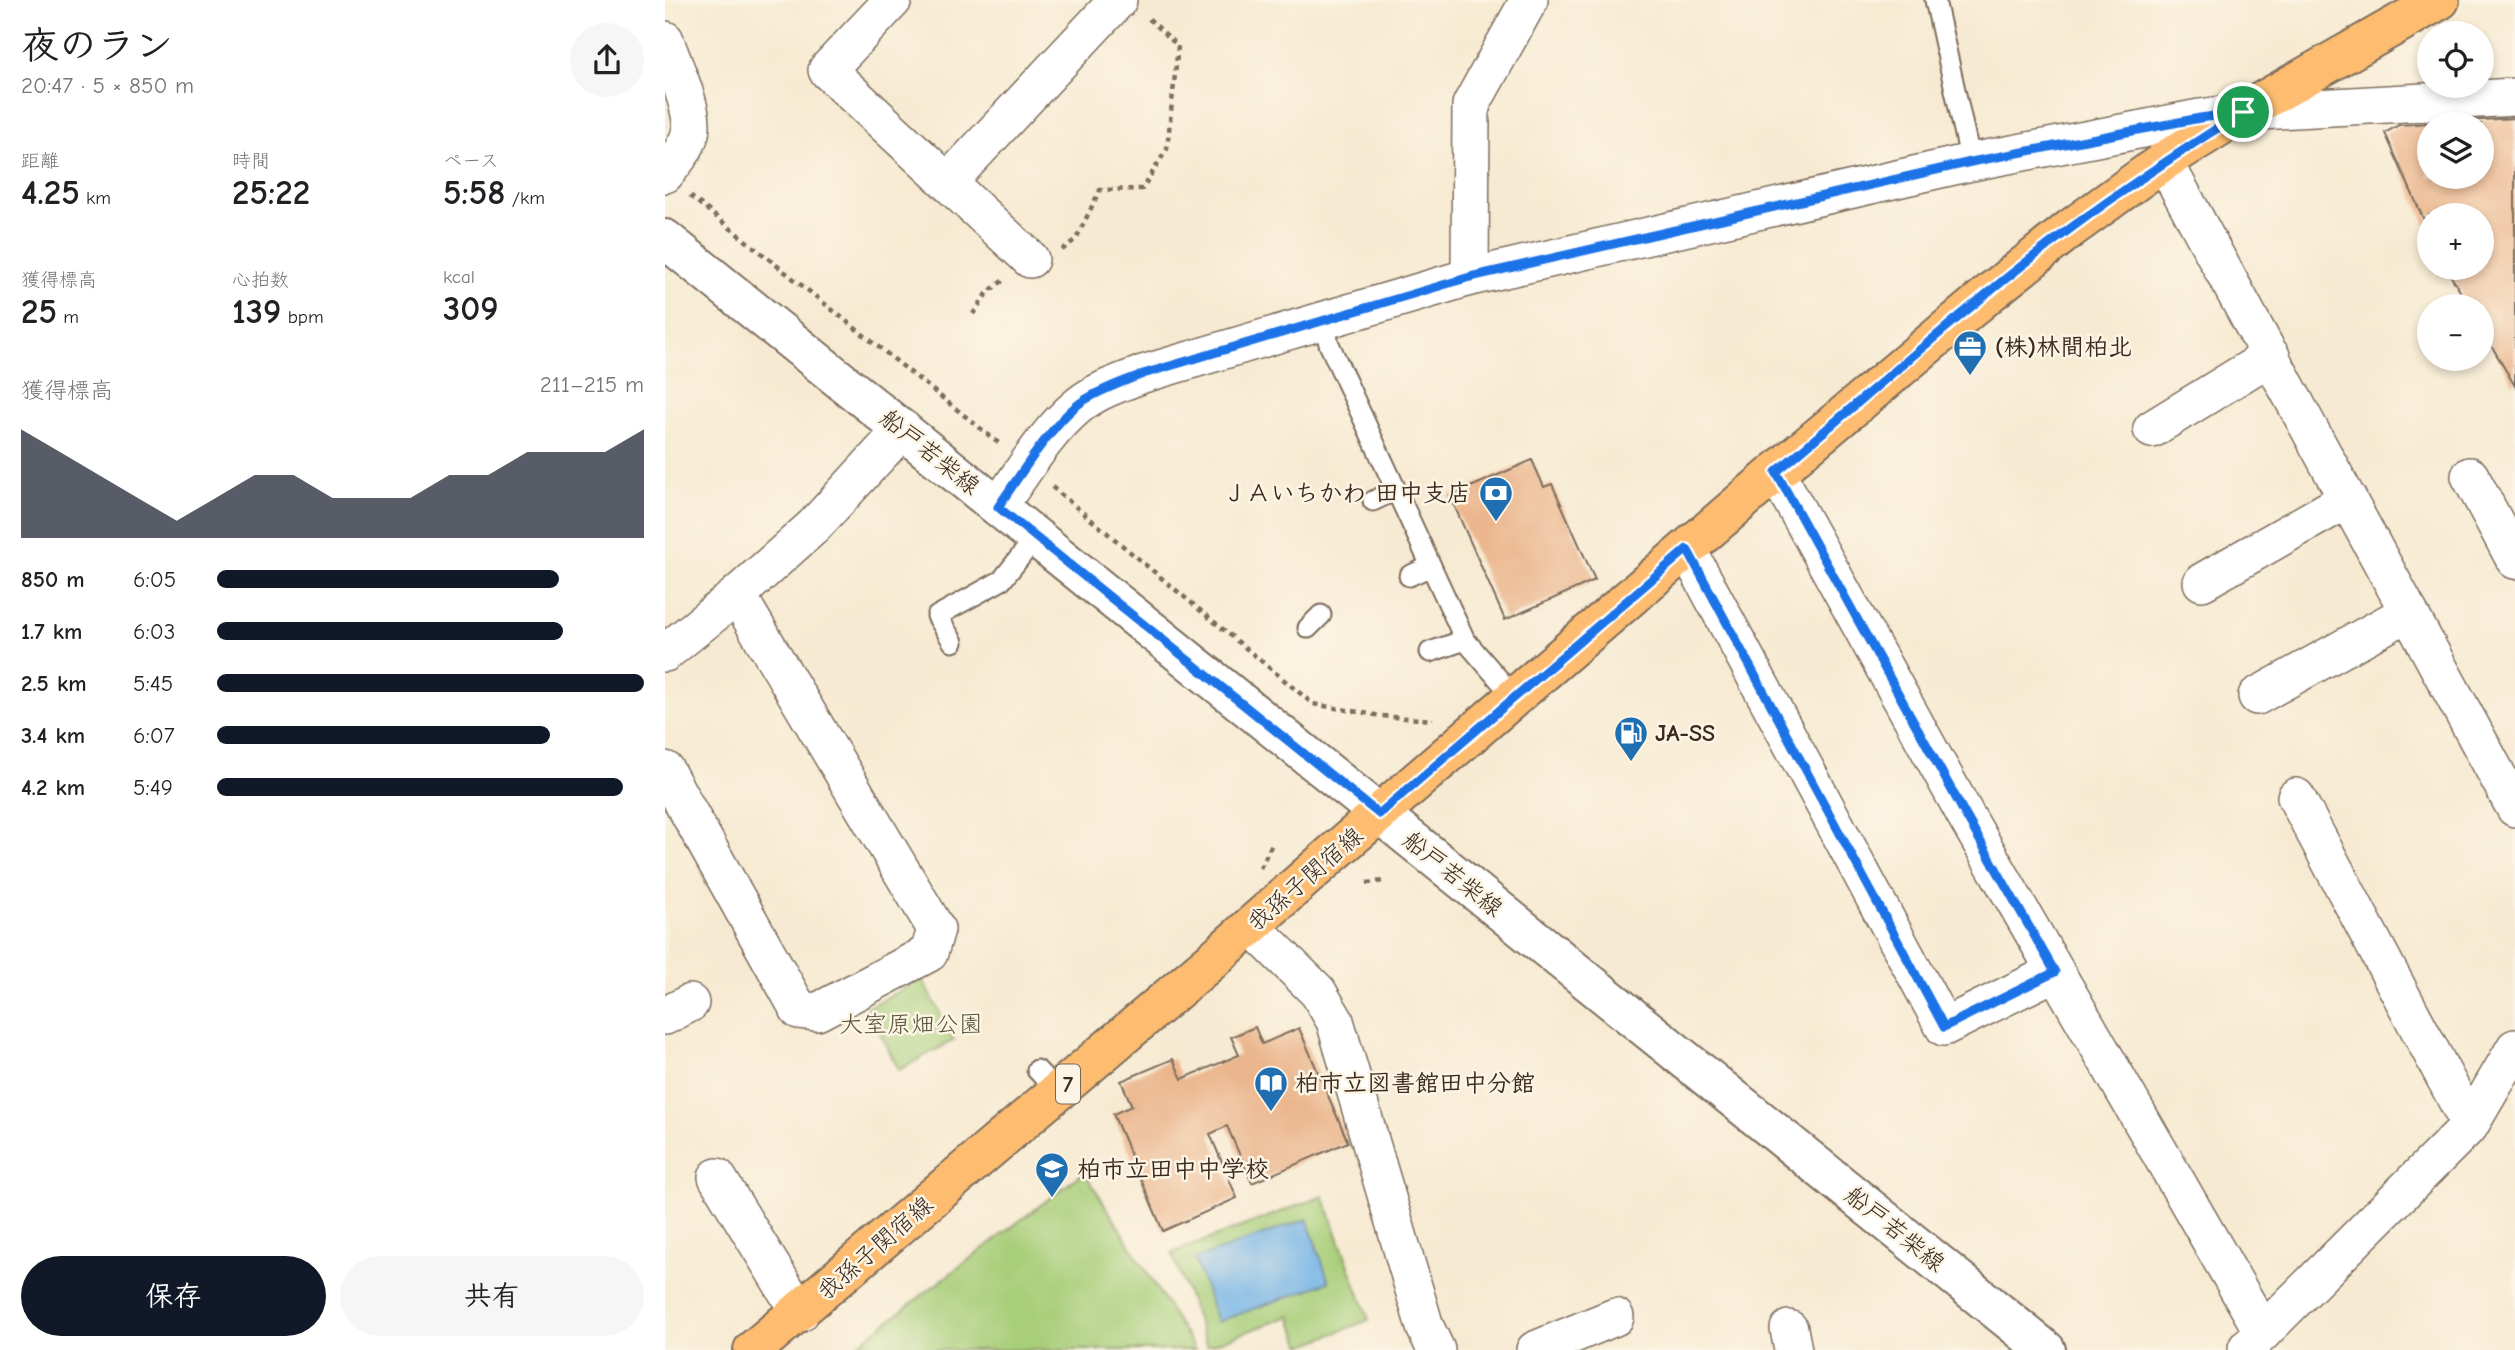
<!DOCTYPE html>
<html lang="ja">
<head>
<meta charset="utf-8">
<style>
  :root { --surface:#fff; --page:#f6f6f6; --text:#202124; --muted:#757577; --accent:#111827 }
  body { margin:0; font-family:"Comic Neue","Klee One",sans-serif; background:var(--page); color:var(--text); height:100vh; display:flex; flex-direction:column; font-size:26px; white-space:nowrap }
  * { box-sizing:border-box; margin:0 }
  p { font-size:23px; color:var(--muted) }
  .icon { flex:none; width:38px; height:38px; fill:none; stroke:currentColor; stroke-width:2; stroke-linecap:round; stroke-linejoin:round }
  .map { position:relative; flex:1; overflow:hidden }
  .drawer { display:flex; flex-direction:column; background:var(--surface); width:665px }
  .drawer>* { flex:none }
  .controls { position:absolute; left:1752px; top:21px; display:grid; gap:14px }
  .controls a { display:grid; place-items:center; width:77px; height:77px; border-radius:50%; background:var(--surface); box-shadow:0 4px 10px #0003; font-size:35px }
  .pin { position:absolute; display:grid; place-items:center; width:60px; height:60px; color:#fff; margin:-30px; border:4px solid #fff; border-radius:50%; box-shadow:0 2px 7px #0007 }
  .round { display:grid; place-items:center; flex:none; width:74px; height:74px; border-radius:37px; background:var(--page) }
  .head { display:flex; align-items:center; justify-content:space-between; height:119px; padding:0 21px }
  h1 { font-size:38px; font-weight:700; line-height:52px }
  .figures { display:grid; grid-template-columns:repeat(3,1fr); gap:10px; height:119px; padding:7px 21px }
  .figures div { display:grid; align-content:center }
  .figures b { font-size:35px; font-weight:700 }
  .figures small { font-size:19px; font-weight:400 }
  .figures p { font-size:19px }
  .chart { height:196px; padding:14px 21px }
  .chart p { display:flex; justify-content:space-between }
  .chart svg { width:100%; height:126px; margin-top:7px; fill:var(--accent); opacity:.7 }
  .action { display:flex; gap:14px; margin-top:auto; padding:14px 21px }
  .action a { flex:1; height:80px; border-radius:42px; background:var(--accent); color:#fff; font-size:28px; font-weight:700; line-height:80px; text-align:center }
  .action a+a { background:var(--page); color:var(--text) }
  ul { padding:0 21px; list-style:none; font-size:23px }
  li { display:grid; grid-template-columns:112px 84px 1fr; align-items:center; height:52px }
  li i { height:18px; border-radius:9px; background:var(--accent) }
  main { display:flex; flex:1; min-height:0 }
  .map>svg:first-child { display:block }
  .green { fill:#a7ce79; stroke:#717c4c; stroke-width:2 }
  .water { fill:#72b2e6; stroke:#566e82; stroke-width:2 }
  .building { fill:#ebb68d }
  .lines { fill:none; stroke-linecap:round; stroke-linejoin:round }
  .service-casing { stroke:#7d6d5d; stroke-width:23 }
  .minor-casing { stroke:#7d6d5d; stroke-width:40 }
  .tertiary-casing { stroke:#7d6d5d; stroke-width:42 }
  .primary-casing { stroke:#7d6d5d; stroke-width:42 }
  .path { stroke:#7d6d5d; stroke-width:4.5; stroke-dasharray:5 5; stroke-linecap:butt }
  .service { stroke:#fff; stroke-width:19 }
  .minor { stroke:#fff; stroke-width:37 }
  .tertiary { stroke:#fff; stroke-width:38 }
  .primary { stroke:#fdbc6f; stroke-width:38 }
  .route-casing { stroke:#fff; stroke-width:14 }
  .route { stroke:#1a73e8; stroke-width:9 }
  .labels { text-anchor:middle; stroke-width:5; stroke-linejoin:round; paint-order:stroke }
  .shield { fill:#fcf5e5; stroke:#75675a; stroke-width:2 }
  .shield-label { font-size:23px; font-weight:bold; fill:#3b2a1e }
  .poi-label { font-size:24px; font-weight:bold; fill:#3b2a1e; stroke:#fcf5e5; text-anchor:start }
  .street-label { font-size:24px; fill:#3b2a1e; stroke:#fcf5e5 }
  .park-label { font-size:24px; fill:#565335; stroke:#fcf5e5 }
</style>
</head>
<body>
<main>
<section class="drawer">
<div class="head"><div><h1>夜のラン</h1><p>20:47 · 5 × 850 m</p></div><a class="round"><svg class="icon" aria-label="share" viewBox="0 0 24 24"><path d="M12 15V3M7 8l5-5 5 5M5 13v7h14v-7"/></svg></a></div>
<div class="figures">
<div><p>距離</p><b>4.25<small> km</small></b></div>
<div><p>時間</p><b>25:22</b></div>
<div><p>ペース</p><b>5:58<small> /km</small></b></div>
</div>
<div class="figures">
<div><p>獲得標高</p><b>25<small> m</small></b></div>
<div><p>心拍数</p><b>139<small> bpm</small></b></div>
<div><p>kcal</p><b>309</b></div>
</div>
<div class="chart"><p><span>獲得標高</span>211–215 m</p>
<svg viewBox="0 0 160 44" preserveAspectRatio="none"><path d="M0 44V6L10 14L20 22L30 30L40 38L50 30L60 22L70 22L80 30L90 30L100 30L110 22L120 22L130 14L140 14L150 14L160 6V44z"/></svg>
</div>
<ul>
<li><b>850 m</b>6:05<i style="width:80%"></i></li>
<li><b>1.7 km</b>6:03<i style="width:81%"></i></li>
<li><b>2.5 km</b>5:45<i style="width:100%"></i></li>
<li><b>3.4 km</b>6:07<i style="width:78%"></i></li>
<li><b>4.2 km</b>5:49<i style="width:95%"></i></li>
</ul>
<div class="action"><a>保存</a><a>共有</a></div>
</section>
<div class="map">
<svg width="1850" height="1350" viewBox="0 0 1850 1350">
  <rect width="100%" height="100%" fill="#fcf5e5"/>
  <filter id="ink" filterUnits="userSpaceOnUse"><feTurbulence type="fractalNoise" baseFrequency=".0143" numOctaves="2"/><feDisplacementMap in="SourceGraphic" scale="14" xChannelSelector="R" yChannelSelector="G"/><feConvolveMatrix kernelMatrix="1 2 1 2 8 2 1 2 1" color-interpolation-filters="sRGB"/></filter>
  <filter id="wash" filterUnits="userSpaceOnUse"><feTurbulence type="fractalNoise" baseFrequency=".00686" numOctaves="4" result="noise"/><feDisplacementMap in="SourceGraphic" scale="28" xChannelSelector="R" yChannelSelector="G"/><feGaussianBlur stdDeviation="1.57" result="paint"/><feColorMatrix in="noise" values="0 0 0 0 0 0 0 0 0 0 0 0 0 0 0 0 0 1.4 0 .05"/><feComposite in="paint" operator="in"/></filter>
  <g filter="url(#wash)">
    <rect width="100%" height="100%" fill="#f7ead2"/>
    <g class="green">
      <path d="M257 979 289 1040 234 1070 202 1008Z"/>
      <path d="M419 1171 530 1350H185L419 1172Z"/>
      <path d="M658 1196 704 1320 637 1346 625 1316 542 1346 507 1253Z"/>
    </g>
    <path class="water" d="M642 1219 664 1282 552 1322 530 1259Z"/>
    <g id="blocks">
      <g class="building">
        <path d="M1850 118V386L1816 328V306H1804L1781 268H1816V215H1764V231L1720 133 1734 125 1764 123V177H1816V124H1785V122Z"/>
        <path d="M867 460 879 487 887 484 930 580 840 620 785 496Z"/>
        <path d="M590 1027 597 1044 634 1028 683 1142 587 1183 562 1126 545 1134 572 1198 498 1231 448 1114 467 1106 456 1081 508 1059 517 1079 574 1055 566 1037Z"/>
      </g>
    </g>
  </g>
  <g filter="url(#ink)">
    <use href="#blocks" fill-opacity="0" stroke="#7d6d5d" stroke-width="2"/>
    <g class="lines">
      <g class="service-casing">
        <g id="service">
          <path d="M1270 0 1306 162"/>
          <path d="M659 322 664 344 800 640 850 698"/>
          <path d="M708 501 731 490"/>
          <path d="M744 576 766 566"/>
          <path d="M643 628 656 615"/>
          <path d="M288 642 272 616 337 580 371 537"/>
          <path d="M765 652 800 640"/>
          <path d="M372 1070 393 1092"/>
        </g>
      </g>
      <g class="minor-casing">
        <g id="minor">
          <path d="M228 0 162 70 365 259"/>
          <path d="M0 40C7 62 27 104 26 126 26 143 11 161 0 174"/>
          <path d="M1499 161 1850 808"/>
          <path d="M283 182 453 0"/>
          <path d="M805 277 806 105 864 0"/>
          <path d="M1487 429 1606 356"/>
          <path d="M1111 472 1301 816 1598 1332"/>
          <path d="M1805 476 1850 560"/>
          <path d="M333 507C358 472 381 432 414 405 432 390 456 383 478 374L805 277 1306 162 1535 118 1578 112 1850 97"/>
          <path d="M1022 549 1279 1027 1390 972"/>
          <path d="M1537 582 1683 499"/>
          <path d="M0 653 72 595 149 526 238 429"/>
          <path d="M1592 696 1744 612"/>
          <path d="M0 770 134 1010 152 1012 264 953 271 929 72 595"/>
          <path d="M1631 797 1805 1125"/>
          <path d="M586 926 653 992 670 1021 760 1327 771 1350"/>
          <path d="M0 1016 25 1003"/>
          <path d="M52 1177 135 1313"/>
          <path d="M1124 1329 1128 1350"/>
          <path d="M1582 1348 1805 1125 1850 1048"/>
          <path d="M870 1350 950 1317"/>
        </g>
      </g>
      <g class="tertiary-casing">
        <path id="tertiary" d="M0 239 1381 1350"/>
      </g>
      <g class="primary-casing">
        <path id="primary" d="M88 1350 545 962 666 855 1111 472 1326 292 1405 229 1499 161 1578 112 1775 0"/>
      </g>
      <g class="path">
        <path d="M25 196 335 444"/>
        <path d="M397 250 411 239 435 190 477 189 502 149 513 46 481 16"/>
        <path d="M308 314 323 292 340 279"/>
        <path d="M387 487 648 704 716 716 768 720"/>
        <path d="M595 868 607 844"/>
        <path d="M702 883 719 881"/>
      </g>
      <use href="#service" class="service"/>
      <use href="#minor" class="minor"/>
      <use href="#tertiary" class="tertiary"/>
      <use href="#primary" class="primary"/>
    </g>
  </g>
  <g class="lines" filter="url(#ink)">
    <g class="route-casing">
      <path id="route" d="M1578 112C1519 149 1462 187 1406 228 1304 304 1209 390 1111 472L1301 816 1390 972 1279 1027 1022 549 714 814 333 507C354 477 389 420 418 401 437 389 457 382 478 374L805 277 1306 162 1535 118Z"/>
    </g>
    <use href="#route" class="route"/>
  </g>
  <defs>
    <g id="office-pin" transform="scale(1.75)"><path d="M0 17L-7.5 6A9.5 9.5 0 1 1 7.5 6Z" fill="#1f6fb2" stroke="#fcf5e5"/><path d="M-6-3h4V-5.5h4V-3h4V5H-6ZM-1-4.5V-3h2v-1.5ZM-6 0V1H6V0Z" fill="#fff"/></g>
    <g id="bank-pin" transform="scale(1.75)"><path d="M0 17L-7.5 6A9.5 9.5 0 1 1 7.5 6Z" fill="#1f6fb2" stroke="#fcf5e5"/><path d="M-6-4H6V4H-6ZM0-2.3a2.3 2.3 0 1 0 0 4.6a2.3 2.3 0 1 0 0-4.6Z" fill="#fff"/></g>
    <g id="fuel-pin" transform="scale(1.75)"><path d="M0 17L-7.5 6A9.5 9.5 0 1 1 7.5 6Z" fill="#1f6fb2" stroke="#fcf5e5"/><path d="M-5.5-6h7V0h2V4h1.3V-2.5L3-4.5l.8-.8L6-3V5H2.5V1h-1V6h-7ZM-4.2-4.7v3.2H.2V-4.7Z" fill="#fff"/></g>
    <g id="library-pin" transform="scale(1.75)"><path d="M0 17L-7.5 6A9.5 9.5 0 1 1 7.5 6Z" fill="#1f6fb2" stroke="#fcf5e5"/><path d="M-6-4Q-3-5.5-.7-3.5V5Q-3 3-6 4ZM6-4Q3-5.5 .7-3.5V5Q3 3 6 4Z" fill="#fff"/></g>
    <g id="school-pin" transform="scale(1.75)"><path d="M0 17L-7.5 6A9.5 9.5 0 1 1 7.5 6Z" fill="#1f6fb2" stroke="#fcf5e5"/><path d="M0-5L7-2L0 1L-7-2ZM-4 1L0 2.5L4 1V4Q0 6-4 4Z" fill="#fff"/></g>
  </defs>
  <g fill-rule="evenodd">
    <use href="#office-pin" x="1305" y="347"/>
    <use href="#bank-pin" x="831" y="493"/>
    <use href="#fuel-pin" x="966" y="733"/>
    <use href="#library-pin" x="606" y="1083"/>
    <use href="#school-pin" x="387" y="1169"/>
  </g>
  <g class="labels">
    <rect class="shield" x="391" y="1064.5" width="24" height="39" rx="5"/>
    <g class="shield-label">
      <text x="403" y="1092">7</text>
    </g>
    <g class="poi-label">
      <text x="1330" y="355">(株)林間柏北</text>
      <text x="806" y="501" text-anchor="end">ＪＡいちかわ 田中支店</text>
      <text x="990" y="741">JA-SS</text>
      <text x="630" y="1091">柏市立図書館田中分館</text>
      <text x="412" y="1177">柏市立田中中学校</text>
    </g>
    <g class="street-label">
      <text transform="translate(265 452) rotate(39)" y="8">船戸若柴線</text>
      <text transform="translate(788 874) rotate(39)" y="8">船戸若柴線</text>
      <text transform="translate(640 879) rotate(-41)" y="8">我孫子関宿線</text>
      <text transform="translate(1230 1229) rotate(39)" y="8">船戸若柴線</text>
      <text transform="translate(210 1248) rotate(-41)" y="8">我孫子関宿線</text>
    </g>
    <g class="park-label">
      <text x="246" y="1032">大室原畑公園</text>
    </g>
  </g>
</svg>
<div class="controls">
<a><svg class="icon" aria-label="locate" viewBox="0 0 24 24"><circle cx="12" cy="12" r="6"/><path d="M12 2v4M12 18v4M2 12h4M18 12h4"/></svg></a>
<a><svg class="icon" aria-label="layers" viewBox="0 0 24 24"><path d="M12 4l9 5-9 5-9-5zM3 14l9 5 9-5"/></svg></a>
<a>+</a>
<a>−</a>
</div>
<div class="pin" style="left:1578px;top:112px;background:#1e9e55"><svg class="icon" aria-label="arrive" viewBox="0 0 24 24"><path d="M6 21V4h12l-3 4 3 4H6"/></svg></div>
</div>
</main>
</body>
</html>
